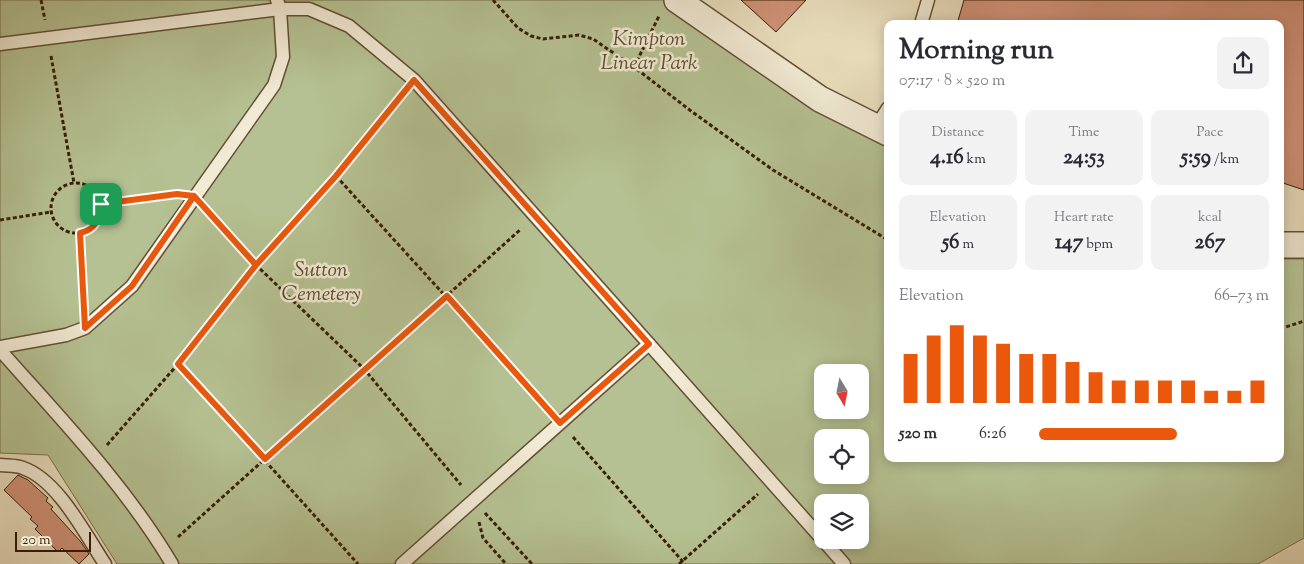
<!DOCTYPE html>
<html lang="en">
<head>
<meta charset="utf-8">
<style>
  :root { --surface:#fff; --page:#f2f2f3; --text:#2b2b33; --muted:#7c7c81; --accent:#ea580c }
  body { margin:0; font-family:"Sorts Mill Goudy",serif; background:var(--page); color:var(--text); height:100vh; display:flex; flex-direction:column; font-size:19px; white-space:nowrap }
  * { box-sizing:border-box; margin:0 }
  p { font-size:16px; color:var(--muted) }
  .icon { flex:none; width:28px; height:28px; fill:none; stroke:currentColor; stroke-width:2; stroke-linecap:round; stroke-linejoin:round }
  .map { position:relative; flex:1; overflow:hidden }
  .sheet { position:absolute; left:884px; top:20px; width:400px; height:442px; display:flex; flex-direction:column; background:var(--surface); border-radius:10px; box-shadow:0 2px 12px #0003 }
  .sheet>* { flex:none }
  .needle { width:32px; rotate:170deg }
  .tools { position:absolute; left:814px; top:364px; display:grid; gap:10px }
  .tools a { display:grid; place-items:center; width:55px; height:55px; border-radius:10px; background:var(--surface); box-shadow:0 2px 12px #0003; font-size:25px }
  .scale { position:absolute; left:15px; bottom:12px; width:76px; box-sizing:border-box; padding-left:5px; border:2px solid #391e05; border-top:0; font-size:14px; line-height:18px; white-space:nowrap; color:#391e05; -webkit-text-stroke:4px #f1ead4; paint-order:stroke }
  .pin { position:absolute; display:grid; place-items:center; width:42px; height:42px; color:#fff; margin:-21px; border-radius:10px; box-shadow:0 2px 8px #0006 }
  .round { display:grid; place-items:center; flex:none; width:52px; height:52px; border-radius:10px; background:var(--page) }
  .summary { display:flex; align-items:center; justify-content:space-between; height:85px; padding:0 15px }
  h1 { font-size:28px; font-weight:700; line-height:38px }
  .metrics { display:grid; grid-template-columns:repeat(3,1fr); gap:8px; height:85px; padding:5px 15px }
  .metrics div { display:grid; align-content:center; border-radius:10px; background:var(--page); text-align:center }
  .metrics b { font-size:21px; font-weight:700 }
  .metrics small { font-size:14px; font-weight:400 }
  .metrics p { font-size:14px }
  .chart { height:140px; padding:10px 15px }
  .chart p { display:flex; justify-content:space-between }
  .chart svg { width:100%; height:90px; margin-top:5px; stroke:var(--accent); stroke-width:6 }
  ul { padding:0 15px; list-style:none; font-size:16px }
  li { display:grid; grid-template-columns:80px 60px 1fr; align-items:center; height:38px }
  li i { height:12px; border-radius:6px; background:var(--accent) }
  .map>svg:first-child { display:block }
  .green { fill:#b5c192; stroke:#77704c; fill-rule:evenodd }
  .building { fill:#cf9177; stroke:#391e05 }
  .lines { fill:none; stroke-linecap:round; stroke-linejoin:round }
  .lane-casing { stroke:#654e33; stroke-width:15 }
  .street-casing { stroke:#654e33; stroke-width:28 }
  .path { stroke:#391e05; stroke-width:3; stroke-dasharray:4 2.5; stroke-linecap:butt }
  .lane { stroke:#f1ead4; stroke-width:12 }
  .street { stroke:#f1ead4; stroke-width:25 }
  .route-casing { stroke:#fff; stroke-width:10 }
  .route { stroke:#ea580c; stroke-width:6 }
  .labels { text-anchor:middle; stroke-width:5; stroke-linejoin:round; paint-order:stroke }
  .park-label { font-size:21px; font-style:italic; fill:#5e4f2f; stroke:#f1ead4 }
</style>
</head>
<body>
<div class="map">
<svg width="1304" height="564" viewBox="0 0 1304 564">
  <rect width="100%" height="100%" fill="#e9debd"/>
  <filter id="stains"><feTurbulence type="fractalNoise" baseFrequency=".004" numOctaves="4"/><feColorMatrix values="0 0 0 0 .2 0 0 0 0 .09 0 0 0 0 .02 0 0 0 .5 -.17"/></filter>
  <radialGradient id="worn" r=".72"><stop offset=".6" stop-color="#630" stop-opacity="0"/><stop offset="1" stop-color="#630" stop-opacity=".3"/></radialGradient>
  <path class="green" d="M0 0H665L887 139 888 459H1280V259H1304V538L1258 564H117L48 455 0 453ZM822 372H860V410H822ZM822 438H860V475H822ZM822 502H860V540H822Z"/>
  <g class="building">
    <path d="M741 0H806L776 32Z"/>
    <path d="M964 0H1304V190L1280 182V24H957Z"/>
    <path d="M18 475 28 480 48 498 46 501 53 507 51 509 81 542 89 554 79 564 62 548 58 552 35 529 38 526 30 519 32 517 4 490Z"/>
  </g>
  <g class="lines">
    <g class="lane-casing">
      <g id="lane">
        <path d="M921 24 928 0"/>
        <path d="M0 44 280 9H309L349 26 414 80 649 344"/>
        <path d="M876 127 888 108"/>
        <path d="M0 347 66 335 85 328 132 286 274 85 283 57 280 9 277 0"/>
        <path d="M0 350C61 419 125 485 172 564"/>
        <path d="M0 465C7 466 16 465 23 468 58 480 85 534 105 564"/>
        <path d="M823 540 844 564"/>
        <path d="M402 564 649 344 822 539"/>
      </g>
    </g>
    <g class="street-casing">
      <g id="street">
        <path d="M677 0 820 99 888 133"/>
        <path d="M1280 245H1304"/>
      </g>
    </g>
    <g class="path">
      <path d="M41 0 45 20"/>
      <path d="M493 0 518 28 531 36 543 39 579 35 593 39 634 67 691 111 773 170 888 240"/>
      <path d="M51 56 74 183"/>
      <path d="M634 67 659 16"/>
      <path d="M336 176 549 410"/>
      <circle cx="76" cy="208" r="25"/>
      <path d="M101 204 174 195"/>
      <path d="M208 211 256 265 364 369 461 485"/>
      <path d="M0 220 51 212"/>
      <path d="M80 233 84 303"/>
      <path d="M1280 329 1304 321"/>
      <path d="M178 364 358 564"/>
      <path d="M573 437 685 564"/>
      <path d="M107 445 178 364 256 265 336 176 402 94"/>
      <path d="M485 513 532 564"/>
      <path d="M479 522 483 538 506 564"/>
      <path d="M178 537 521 229"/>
      <path d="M679 564 758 494"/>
    </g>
    <use href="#lane" class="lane"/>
    <use href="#street" class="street"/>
  </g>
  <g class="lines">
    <g class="route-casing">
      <path id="route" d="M101 204 177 194 194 196 256 265 178 364 265 459 447 296 560 423 649 344 414 80 336 176 256 265 194 196 132 286 85 328 80 233C95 230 101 218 101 204"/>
    </g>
    <use href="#route" class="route"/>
  </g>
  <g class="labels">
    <g class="park-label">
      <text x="649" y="45">Kimpton<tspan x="649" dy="24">Linear Park</tspan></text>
      <text x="321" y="276">Sutton<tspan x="321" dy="24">Cemetery</tspan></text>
    </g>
  </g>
  <rect width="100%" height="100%" filter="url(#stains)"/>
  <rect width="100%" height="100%" fill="url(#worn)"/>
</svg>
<div class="tools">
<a><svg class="needle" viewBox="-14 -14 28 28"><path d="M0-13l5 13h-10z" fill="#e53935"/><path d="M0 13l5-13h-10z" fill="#7c7c81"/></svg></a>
<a><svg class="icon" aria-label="locate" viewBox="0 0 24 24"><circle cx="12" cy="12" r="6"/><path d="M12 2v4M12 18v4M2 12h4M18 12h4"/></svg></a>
<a><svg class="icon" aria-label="layers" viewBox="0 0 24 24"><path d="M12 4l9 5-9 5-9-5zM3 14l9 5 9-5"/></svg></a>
</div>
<div class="scale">20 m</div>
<div class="pin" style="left:101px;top:204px;background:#1e9e55"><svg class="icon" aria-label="arrive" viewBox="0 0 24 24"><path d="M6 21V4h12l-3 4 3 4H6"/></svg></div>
<section class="sheet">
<div class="summary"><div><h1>Morning run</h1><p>07:17 · 8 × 520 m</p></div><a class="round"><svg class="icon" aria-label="share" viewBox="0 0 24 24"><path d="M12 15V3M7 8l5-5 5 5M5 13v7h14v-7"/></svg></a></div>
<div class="metrics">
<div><p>Distance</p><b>4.16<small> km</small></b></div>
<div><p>Time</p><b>24:53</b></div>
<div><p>Pace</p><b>5:59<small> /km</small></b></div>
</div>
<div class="metrics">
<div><p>Elevation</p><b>56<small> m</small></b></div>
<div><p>Heart rate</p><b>147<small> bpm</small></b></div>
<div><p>kcal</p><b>267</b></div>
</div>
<div class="chart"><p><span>Elevation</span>66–73 m</p>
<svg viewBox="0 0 160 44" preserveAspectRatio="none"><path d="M5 44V20M15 44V11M25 44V6M35 44V11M45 44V15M55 44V20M65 44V20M75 44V24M85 44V29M95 44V33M105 44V33M115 44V33M125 44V33M135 44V38M145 44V38M155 44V33"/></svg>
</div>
<ul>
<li><b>520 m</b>6:26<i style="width:60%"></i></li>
</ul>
</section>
</div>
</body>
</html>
